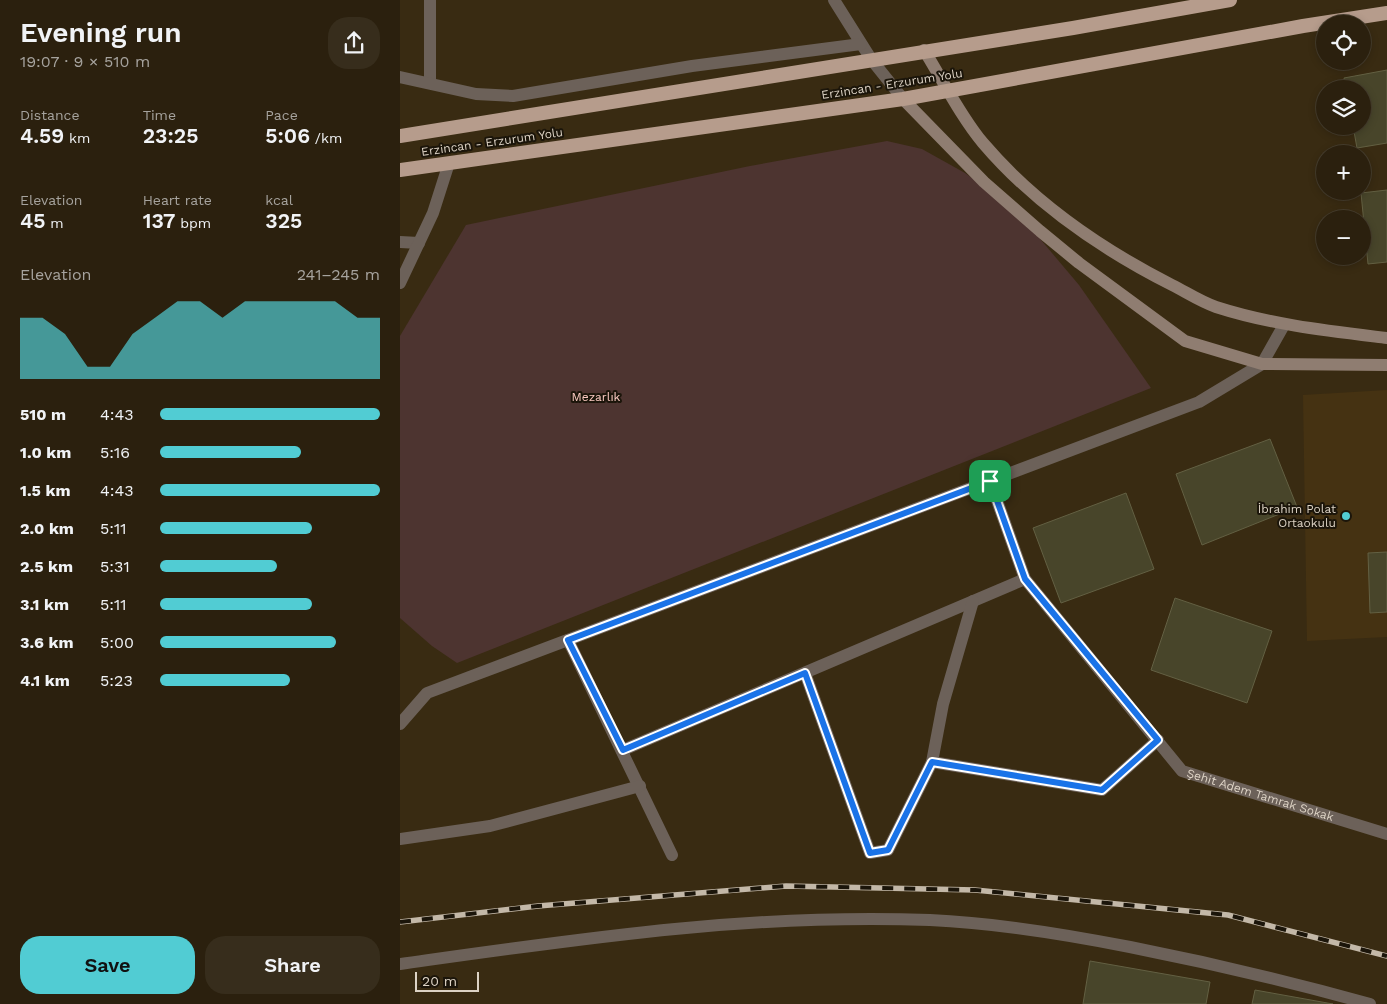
<!DOCTYPE html>
<html lang="en">
<head>
<meta charset="utf-8">
<style>
  :root { --surface:#2b200e; --page:#372d1c; --text:#f1f3f6; --muted:#a6a39e; --line:#473e2e; --accent:#51ccd3 }
  body { margin:0; font-family:"Work Sans",sans-serif; background:var(--page); color:var(--text); height:100vh; display:flex; flex-direction:column; font-size:19px; white-space:nowrap }
  * { box-sizing:border-box; margin:0 }
  p { font-size:16px; color:var(--muted) }
  .icon { flex:none; width:28px; height:28px; fill:none; stroke:currentColor; stroke-width:2; stroke-linecap:round; stroke-linejoin:round }
  .map { position:relative; flex:1; overflow:hidden }
  .sheet { display:flex; flex-direction:column; background:var(--surface); width:400px }
  .sheet>* { flex:none }
  .controls { position:absolute; left:916px; top:15px; display:grid; gap:10px }
  .controls a { display:grid; place-items:center; width:55px; height:55px; border-radius:50%; background:var(--surface); box-shadow:0 2px 8px #0003,0 0 0 1px var(--line); font-size:25px }
  .scale { position:absolute; left:15px; bottom:12px; width:64px; box-sizing:border-box; padding-left:5px; border:2px solid #ddd3c5; border-top:0; font-size:14px; line-height:18px; white-space:nowrap; color:#ddd3c5; -webkit-text-stroke:4px #1b150a; paint-order:stroke }
  .pin { position:absolute; display:grid; place-items:center; width:42px; height:42px; color:#fff; margin:-21px; border-radius:10px; box-shadow:0 2px 8px #0006 }
  .round { display:grid; place-items:center; flex:none; width:52px; height:52px; border-radius:20px; background:var(--page) }
  .summary { display:flex; align-items:center; justify-content:space-between; height:85px; padding:0 20px }
  h1 { font-size:28px; font-weight:600; line-height:38px }
  .stats { display:grid; grid-template-columns:repeat(3,1fr); gap:8px; height:85px; padding:5px 20px }
  .stats div { display:grid; align-content:center }
  .stats b { font-size:21px; font-weight:600 }
  .stats small { font-size:14px; font-weight:400 }
  .stats p { font-size:14px }
  .chart { height:140px; padding:10px 20px }
  .chart p { display:flex; justify-content:space-between }
  .chart svg { width:100%; height:90px; margin-top:5px; fill:var(--accent); opacity:.7 }
  .cta { display:flex; gap:10px; margin-top:auto; padding:10px 20px }
  .cta a { flex:1; height:58px; border-radius:20px; background:var(--accent); color:#111; font-size:20px; font-weight:600; line-height:58px; text-align:center }
  .cta a+a { background:var(--page); color:var(--text) }
  ul { padding:0 20px; list-style:none; font-size:16px }
  li { display:grid; grid-template-columns:80px 60px 1fr; align-items:center; height:38px }
  li i { height:12px; border-radius:6px; background:var(--accent) }
  main { display:flex; flex:1; min-height:0 }
  .map>svg:first-child { display:block }
  .built { fill:#453212 }
  .green { fill:#4d3430 }
  .building { fill:#48452a; stroke:#636043 }
  .lines { fill:none; stroke-linecap:round; stroke-linejoin:round }
  .service { stroke:#6c6159; stroke-width:12 }
  .minor { stroke:#6c6159; stroke-width:12 }
  .tertiary { stroke:#6c6159; stroke-width:12 }
  .secondary { stroke:#8f7d71; stroke-width:12 }
  .trunk { stroke:#b69c8c; stroke-width:14 }
  .rail-casing { stroke:#c3b8a8; stroke-width:5.5 }
  .rail { stroke:#1b150a; stroke-width:4; stroke-dasharray:11; stroke-linecap:butt }
  .route-casing { stroke:#fff; stroke-width:10 }
  .route { stroke:#1a73e8; stroke-width:6 }
  .poi-dot { fill:#51ccd3; stroke:#1b150a; stroke-width:2 }
  .labels { text-anchor:middle; stroke-width:4; stroke-linejoin:round; paint-order:stroke }
  .street-label { font-size:12px; fill:#ddd3c5; stroke:#1b150a }
  .park-label { font-size:12px; fill:#fbcac1; stroke:#1b150a }
  .poi-label { font-size:12px; fill:#ddd3c5; stroke:#1b150a; text-anchor:end }
</style>
</head>
<body>
<main>
<section class="sheet">
<div class="summary"><div><h1>Evening run</h1><p>19:07 · 9 × 510 m</p></div><a class="round"><svg class="icon" aria-label="share" viewBox="0 0 24 24"><path d="M12 15V3M7 8l5-5 5 5M5 13v7h14v-7"/></svg></a></div>
<div class="stats">
<div><p>Distance</p><b>4.59<small> km</small></b></div>
<div><p>Time</p><b>23:25</b></div>
<div><p>Pace</p><b>5:06<small> /km</small></b></div>
</div>
<div class="stats">
<div><p>Elevation</p><b>45<small> m</small></b></div>
<div><p>Heart rate</p><b>137<small> bpm</small></b></div>
<div><p>kcal</p><b>325</b></div>
</div>
<div class="chart"><p><span>Elevation</span>241–245 m</p>
<svg viewBox="0 0 160 44" preserveAspectRatio="none"><path d="M0 44V14L10 14L20 22L30 38L40 38L50 22L60 14L70 6L80 6L90 14L100 6L110 6L120 6L130 6L140 6L150 14L160 14V44z"/></svg>
</div>
<ul>
<li><b>510 m</b>4:43<i style="width:100%"></i></li>
<li><b>1.0 km</b>5:16<i style="width:64%"></i></li>
<li><b>1.5 km</b>4:43<i style="width:100%"></i></li>
<li><b>2.0 km</b>5:11<i style="width:69%"></i></li>
<li><b>2.5 km</b>5:31<i style="width:53%"></i></li>
<li><b>3.1 km</b>5:11<i style="width:69%"></i></li>
<li><b>3.6 km</b>5:00<i style="width:80%"></i></li>
<li><b>4.1 km</b>5:23<i style="width:59%"></i></li>
</ul>
<div class="cta"><a>Save</a><a>Share</a></div>
</section>
<div class="map">
<svg width="987" height="1004" viewBox="0 0 987 1004">
  <rect width="100%" height="100%" fill="#392b12"/>
  <path class="built" d="M987 390V637L907 641 903 395Z"/>
  <path class="green" d="M487 141 522 149 565 173 614 208 679 285 751 388 57 663 32 646 0 618V336L66 225 350 166Z"/>
  <g class="building">
    <path d="M987 70V143L957 148 953 126H962V89H946L944 78Z"/>
    <path d="M987 190V262L968 264 961 193Z"/>
    <path d="M870 439 897 507 802 545 776 474Z"/>
    <path d="M726 493 754 569 661 603 633 528Z"/>
    <path d="M987 552V612L970 613 968 553Z"/>
    <path d="M775 598 872 631 847 703 751 670Z"/>
    <path d="M690 961 810 982 806 1004H683Z"/>
    <path d="M855 990 933 1004H852Z"/>
  </g>
  <g class="lines">
    <path class="service" d="M30 83V0"/>
    <g class="minor">
      <path d="M434 0 471 59 503 99"/>
      <path d="M0 77 76 94 113 96 292 66 461 44"/>
      <path d="M0 242 19 243"/>
      <path d="M0 283 33 213 49 163"/>
      <path id="s1" d="M590 481 625 579 782 771 987 834"/>
      <path d="M168 640 272 855"/>
      <path d="M405 673 470 853 488 850 532 762 702 790 758 740"/>
      <path d="M223 750 625 579"/>
      <path d="M532 762 543 704 573 601"/>
      <path d="M0 839 90 826 240 786"/>
      <path d="M0 964C178 939 350 913 530 920 598 923 664 934 730 947 811 963 891 982 970 1004"/>
    </g>
    <path class="tertiary" d="M0 724 27 693 799 402 862 364 884 325"/>
    <g class="secondary">
      <path d="M524 50C542 79 561 117 583 143 635 204 701 249 772 285 786 292 801 302 816 307 872 325 929 331 987 338"/>
      <path d="M503 99 584 182 640 231 679 263 785 341 862 364 987 365"/>
    </g>
    <g class="trunk">
      <path d="M0 136 673 28 830 0"/>
      <path d="M0 170 503 99 903 26 987 13"/>
    </g>
    <g class="rail-casing">
      <path id="rail" d="M0 922 138 906 386 886 575 890 828 915 987 956"/>
    </g>
    <use href="#rail" class="rail"/>
  </g>
  <g class="lines">
    <g class="route-casing">
      <path id="route" d="M590 481 625 579 758 740 702 790 532 762 488 850 470 853 405 673 223 750 168 640Z"/>
    </g>
    <use href="#route" class="route"/>
  </g>
  <circle class="poi-dot" cx="946" cy="516" r="5"/>
  <g class="labels">
    <g class="street-label">
      <text transform="translate(492 84) rotate(-9)" y="4">Erzincan - Erzurum Yolu</text>
      <text transform="translate(92 142) rotate(-8)" y="4">Erzincan - Erzurum Yolu</text>
      <text dy="4" stroke="none"><textPath href="#s1" startOffset="434">Şehit Adem Tamrak Sokak</textPath></text>
    </g>
    <g class="park-label">
      <text x="196" y="401">Mezarlık</text>
    </g>
    <g class="poi-label">
      <text x="936" y="513">İbrahim Polat<tspan x="936" dy="14">Ortaokulu</tspan></text>
    </g>
  </g>
</svg>
<div class="controls">
<a><svg class="icon" aria-label="locate" viewBox="0 0 24 24"><circle cx="12" cy="12" r="6"/><path d="M12 2v4M12 18v4M2 12h4M18 12h4"/></svg></a>
<a><svg class="icon" aria-label="layers" viewBox="0 0 24 24"><path d="M12 4l9 5-9 5-9-5zM3 14l9 5 9-5"/></svg></a>
<a>+</a>
<a>−</a>
</div>
<div class="scale">20 m</div>
<div class="pin" style="left:590px;top:481px;background:#1e9e55"><svg class="icon" aria-label="arrive" viewBox="0 0 24 24"><path d="M6 21V4h12l-3 4 3 4H6"/></svg></div>
</div>
</main>
</body>
</html>
